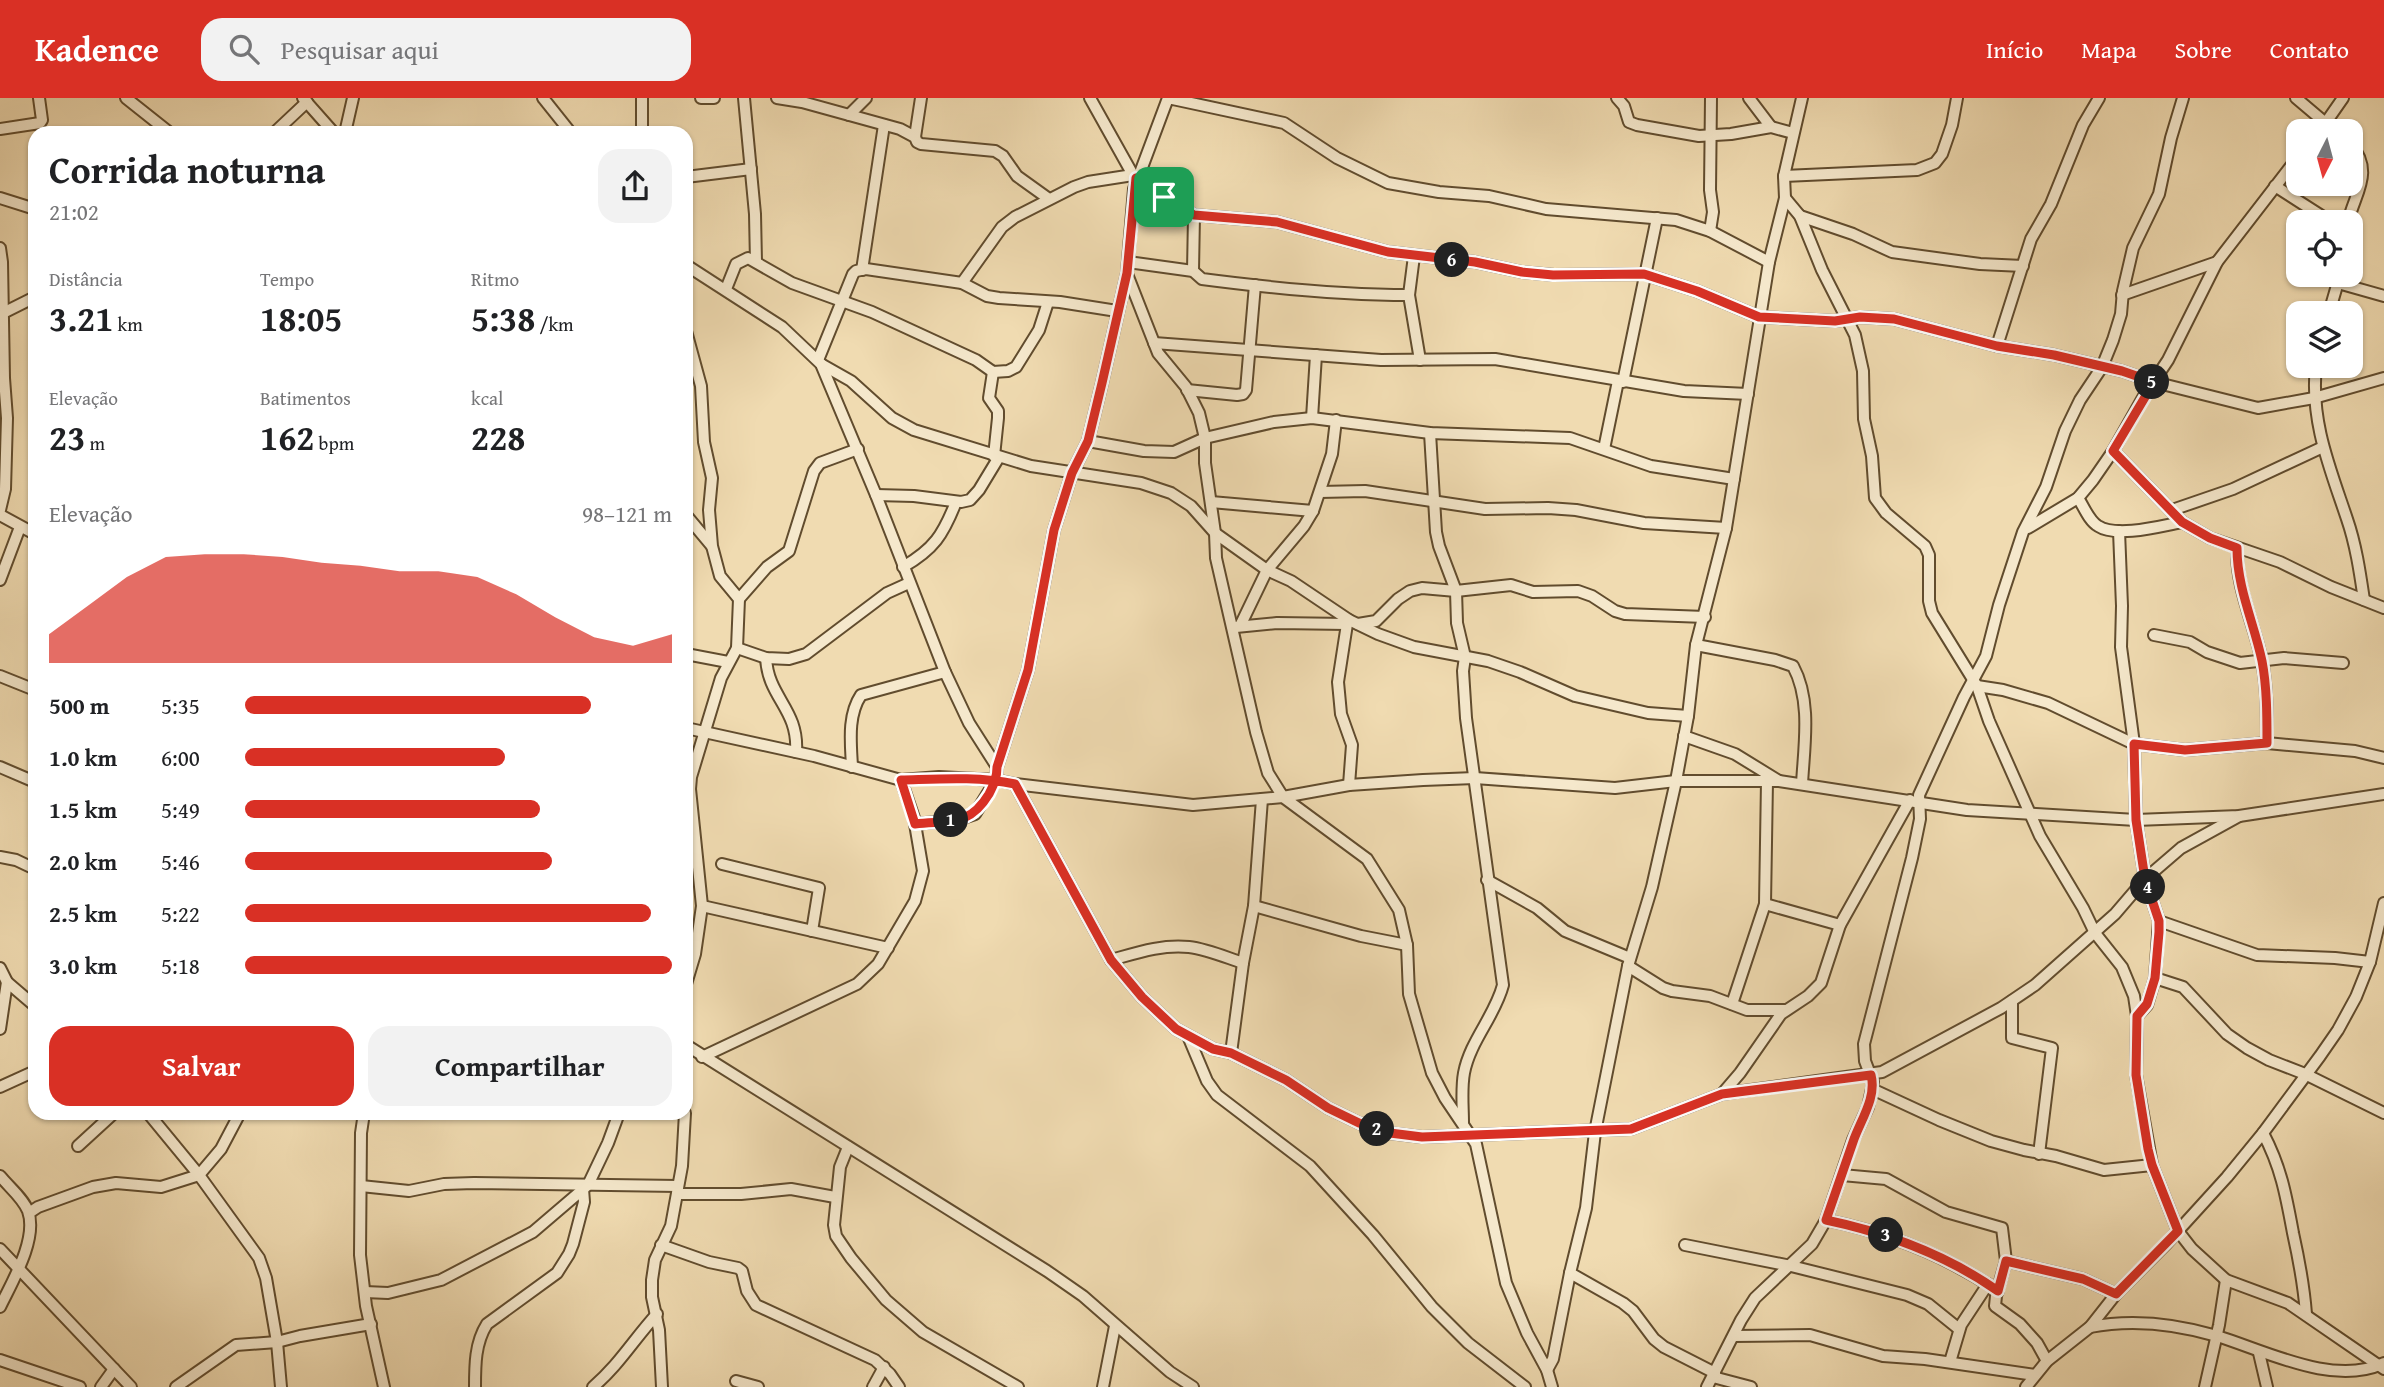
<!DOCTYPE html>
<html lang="pt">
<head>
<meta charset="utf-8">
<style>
  :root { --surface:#fff; --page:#f2f2f2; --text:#202124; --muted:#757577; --accent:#d93025 }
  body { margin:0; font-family:"Gentium Book Plus",serif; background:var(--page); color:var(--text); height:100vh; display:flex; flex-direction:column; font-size:26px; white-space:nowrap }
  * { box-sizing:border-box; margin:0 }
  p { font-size:23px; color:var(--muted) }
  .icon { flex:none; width:38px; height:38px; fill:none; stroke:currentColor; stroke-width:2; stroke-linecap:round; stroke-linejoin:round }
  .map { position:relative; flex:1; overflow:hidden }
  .side { position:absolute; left:28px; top:28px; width:665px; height:994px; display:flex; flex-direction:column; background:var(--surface); border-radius:21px; box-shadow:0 2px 5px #0004 }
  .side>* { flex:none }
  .needle { width:46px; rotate:186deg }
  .controls { position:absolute; left:2286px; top:21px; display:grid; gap:14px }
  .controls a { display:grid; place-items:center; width:77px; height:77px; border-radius:14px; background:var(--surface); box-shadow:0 2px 5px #0004; font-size:35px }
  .pin { position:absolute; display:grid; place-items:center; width:60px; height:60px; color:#fff; margin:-30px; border-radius:14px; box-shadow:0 4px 10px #0006 }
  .km { position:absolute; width:35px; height:35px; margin:-18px; border-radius:50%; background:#222; color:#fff; font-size:19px; line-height:35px; text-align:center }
  .round { display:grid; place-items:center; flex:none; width:74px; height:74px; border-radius:21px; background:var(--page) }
  .head { display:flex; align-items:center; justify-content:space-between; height:119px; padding:0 21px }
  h1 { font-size:38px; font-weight:600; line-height:52px }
  .metrics { display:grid; grid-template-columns:repeat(3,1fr); gap:10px; height:119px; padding:7px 21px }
  .metrics div { display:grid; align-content:center }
  .metrics b { font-size:35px; font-weight:600 }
  .metrics small { font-size:19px; font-weight:400 }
  .metrics p { font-size:19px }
  .chart { height:196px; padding:14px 21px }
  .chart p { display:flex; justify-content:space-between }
  .chart svg { width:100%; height:126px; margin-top:7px; fill:var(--accent); opacity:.7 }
  .primary-button { display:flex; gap:14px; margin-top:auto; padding:14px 21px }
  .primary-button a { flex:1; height:80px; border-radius:21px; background:var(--accent); color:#fff; font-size:28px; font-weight:600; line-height:80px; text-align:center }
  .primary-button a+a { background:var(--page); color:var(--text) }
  ul { padding:0 21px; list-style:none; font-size:23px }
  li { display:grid; grid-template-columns:112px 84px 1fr; align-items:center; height:52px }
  li i { height:18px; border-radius:9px; background:var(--accent) }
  header { display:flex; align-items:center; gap:42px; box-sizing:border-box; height:98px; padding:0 35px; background:var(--accent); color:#fff }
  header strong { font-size:33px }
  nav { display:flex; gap:38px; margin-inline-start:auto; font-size:24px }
  .search { width:490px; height:63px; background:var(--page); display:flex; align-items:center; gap:18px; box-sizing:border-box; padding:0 24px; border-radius:21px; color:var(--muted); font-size:26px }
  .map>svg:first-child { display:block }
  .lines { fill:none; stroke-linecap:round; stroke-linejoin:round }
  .minor-casing { stroke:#614c2e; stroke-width:14 }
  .minor { stroke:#f5e8cc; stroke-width:10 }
  .route-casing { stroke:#fff; stroke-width:14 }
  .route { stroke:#d93025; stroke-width:9 }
</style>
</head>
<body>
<header>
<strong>Kadence</strong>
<div class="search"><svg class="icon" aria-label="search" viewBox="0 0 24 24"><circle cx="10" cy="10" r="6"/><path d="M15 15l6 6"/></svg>Pesquisar aqui</div>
<nav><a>Início</a><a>Mapa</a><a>Sobre</a><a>Contato</a></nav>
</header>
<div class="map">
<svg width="2384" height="1289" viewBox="0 0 2384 1289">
  <rect width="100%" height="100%" fill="#f0dbb1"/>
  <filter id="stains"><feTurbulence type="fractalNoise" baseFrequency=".00286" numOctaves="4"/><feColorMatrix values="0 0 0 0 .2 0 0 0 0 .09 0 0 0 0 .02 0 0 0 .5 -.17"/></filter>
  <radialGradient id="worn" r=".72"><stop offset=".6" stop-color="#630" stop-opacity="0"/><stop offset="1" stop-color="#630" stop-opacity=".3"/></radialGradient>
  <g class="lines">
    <g class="minor-casing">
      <g id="minor">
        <path d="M126 0 170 35"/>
        <path d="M303 0 334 35"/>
        <path d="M543 0 571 35"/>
        <path d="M642 0V35"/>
        <path d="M701 0H714"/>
        <path d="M744 0 755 116 756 164"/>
        <path d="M777 0 802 4 900 31 915 39 917 44 921 46 995 53 1003 58 1017 78 1049 101"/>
        <path d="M1090 0 1133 77 1194 117 1277 124 1388 154 1475 164 1522 174 1554 177 1644 176 1697 193 1759 219 1835 223 1860 219 1894 221 1997 248 2054 257 2122 273 2154 284 2258 310 2314 300 2384 280"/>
        <path d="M1617 0 1624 8 1629 24 1637 27 1699 38 1731 36 1771 29 1793 35"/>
        <path d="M1749 0 1771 29"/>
        <path d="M2296 0 2335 33"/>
        <path d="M849 17 866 0"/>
        <path d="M0 31 40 25 42 22 39 0"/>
        <path d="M2320 33 2343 0"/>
        <path d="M274 35 307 4"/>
        <path d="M345 35 353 0"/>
        <path d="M915 39 921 0"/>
        <path d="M1784 78 1917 72 1935 65 1942 56 1952 27 1957 0"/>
        <path d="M686 79 751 71"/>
        <path d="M2275 88 2331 124"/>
        <path d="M0 100 35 111"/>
        <path d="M1785 100 1800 118 1822 172 1855 237 1863 273 1864 321 1872 358 1875 400 1886 415 1925 448 1929 457V503L1932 515 1977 588 1989 623 2040 738 2083 810 2095 835 2122 869 2134 898 2137 918 2136 977 2152 1067 2178 1133 2192 1151 2226 1182 2288 1205 2384 1271"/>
        <path d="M1800 118 1853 136 1892 154 1980 166 2023 168"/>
        <path d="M2348 124C2355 94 2375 74 2350 45"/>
        <path d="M1710 133 1713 114 1710 92 1711 0"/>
        <path d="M0 150 2 164 4 280 7 320 5 391 0 412"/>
        <path d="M1414 158 1409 197 1420 262"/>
        <path d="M1128 164 1193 173 1202 181C1271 190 1340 197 1409 197"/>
        <path d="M686 167 782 229 821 266 876 397 945 574 969 625 997 669 996 682 1015 686 1111 862 1142 899 1176 931 1213 951 1231 955 1286 982 1328 1010 1359 1025 1389 1035 1422 1039 1631 1031 1722 996 1882 974 2001 910 2035 887 2115 816 2145 781 2181 750 2239 718"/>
        <path d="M862 172 884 27"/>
        <path d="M1193 173 1194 117"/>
        <path d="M1127 176 1158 255 1186 289 1199 315 1205 340V365L1215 435 1216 460 1256 634 1268 675 1283 699 1367 761 1399 812 1407 847 1409 896 1432 975 1445 1000 1476 1046 1506 1185 1527 1235 1547 1272 1552 1289"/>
        <path d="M962 185 1002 129 1015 119 1074 89 1088 84 1133 77"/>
        <path d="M2338 185 2384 198"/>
        <path d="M726 191 736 166 748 160 792 185 872 214 976 262 993 274 1008 273 1016 269 1039 232 1048 204"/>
        <path d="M2122 197 2217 164"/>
        <path d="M3 215 35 199"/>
        <path d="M2329 215 2340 177"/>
        <path d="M686 233 701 288 704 344 712 380 709 412 712 448 720 478 739 501 737 550 721 580 691 679 690 691 702 808 695 856 686 886"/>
        <path d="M1154 245 1381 262 1495 261 1684 293 1748 296"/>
        <path d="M1997 248 2031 141 2051 106 2083 27 2099 0"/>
        <path d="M818 262 853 176 856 173 866 171 962 185 987 198 999 200 1060 204 1117 213"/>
        <path d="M821 266 851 283 892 320 914 332 1031 368 1141 385 1171 395 1191 408 1215 435 1267 472 1291 483 1349 522 1378 536 1414 549 1488 563 1520 574 1575 598 1648 615 1688 618"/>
        <path d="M2316 268C2310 323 2330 370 2347 421 2356 447 2360 475 2364 502"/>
        <path d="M993 274 989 300 998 313V320L994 358"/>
        <path d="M1623 284 1657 120"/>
        <path d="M1187 292 1237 297 1243 296 1246 292 1255 187"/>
        <path d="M1312 320 1316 257"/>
        <path d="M1430 335 1436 434 1439 448 1456 493 1457 525 1465 559 1463 573 1466 620 1503 887C1495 918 1470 943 1464 975 1461 991 1463 1009 1463 1025"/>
        <path d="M1088 343 1144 353 1174 354 1205 340 1274 324 1312 320 1430 335 1570 340 1651 368 1734 381"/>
        <path d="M1604 351 1618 283"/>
        <path d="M2113 353 2182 424 2210 440 2280 464 2331 489 2384 510"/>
        <path d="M1320 394 1365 393 1485 411 1548 410 1576 412 1644 425 1726 430"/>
        <path d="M876 397 914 398 961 404 970 402 979 392 999 359"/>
        <path d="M2078 400C2084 409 2089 423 2098 428 2116 440 2161 428 2182 424"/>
        <path d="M1211 404 1313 413"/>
        <path d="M2172 412 2233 391 2323 349"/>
        <path d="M0 417 35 436"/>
        <path d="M686 417 711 447"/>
        <path d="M2028 430 2078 400 2093 382 2113 353 2144 298 2168 262 2217 164 2298 59"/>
        <path d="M2119 433 2122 508 2121 549 2134 646 2136 722 2145 781 2159 823 2155 880 2147 907 2137 918"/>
        <path d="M2237 450C2236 490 2254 525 2262 563 2267 589 2267 618 2267 645"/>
        <path d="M903 469C934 451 943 437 956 404"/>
        <path d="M0 482 20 429"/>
        <path d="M739 501 767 469 789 453 814 373 820 365 858 351"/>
        <path d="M1241 526 1267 472 1304 428 1313 413 1332 356 1336 322"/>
        <path d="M1347 526 1338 584 1341 616 1352 647 1349 687"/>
        <path d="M1358 526 1376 523 1398 501 1410 493 1422 490 1456 493 1511 487 1533 494 1578 493 1592 498 1615 513 1625 516 1705 519"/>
        <path d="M1236 529 1277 525 1347 526 1349 522"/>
        <path d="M2154 537 2190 544 2207 554 2240 565 2284 560 2343 565"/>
        <path d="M1696 547 1775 562 1793 568C1812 603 1804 648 1802 686"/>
        <path d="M737 550 766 560 789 561 806 556 887 495 909 485"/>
        <path d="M686 556 728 564"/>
        <path d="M766 560C768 600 799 611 796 654"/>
        <path d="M0 578 35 592"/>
        <path d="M1977 588 2003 592 2048 605 2134 646 2185 652 2267 645 2355 653 2384 660"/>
        <path d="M686 630 814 658 901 682 939 679 996 682"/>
        <path d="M1684 638 1735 656 1779 683"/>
        <path d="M0 669 35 684"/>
        <path d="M852 669C851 646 847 618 861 597L945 574"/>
        <path d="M997 669 1028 572 1054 432 1072 375 1088 343 1102 285 1127 175 1134 91 1168 0 1284 25 1337 60 1388 85 1439 94 1489 98 1546 111 1676 122 1710 133 1769 164"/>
        <path d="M1015 686 1193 707 1283 699 1349 687 1423 682 1475 680 1615 690 1676 683H1779L1967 712 2136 722 2239 718 2384 696"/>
        <path d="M915 726 957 722 975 716 996 682"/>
        <path d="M0 759 16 762 35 771"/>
        <path d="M722 766 819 790 812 833"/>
        <path d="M1487 782 1537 810 1565 833 1630 860"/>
        <path d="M1765 806 1840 827"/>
        <path d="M702 808 888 850"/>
        <path d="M1254 808 1361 838 1407 847"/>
        <path d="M2159 823 2257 857 2335 860 2370 864"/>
        <path d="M1111 862C1136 855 1162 846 1189 849 1207 851 1225 859 1243 865"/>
        <path d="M1628 868 1663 890 1672 893 1710 898 1747 912H1786"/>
        <path d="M0 870 7 884 35 908"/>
        <path d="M2155 880 2183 889 2227 936 2247 950 2269 962 2305 976 2384 1015"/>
        <path d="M2012 903V940L2052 950 2039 1056"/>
        <path d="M1732 906 1765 806 1767 683"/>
        <path d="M0 931 7 884"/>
        <path d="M1188 938 1207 983 1217 997 1310 1068 1373 1137 1432 1209 1468 1245 1525 1289"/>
        <path d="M686 947 1047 1173 1083 1198 1170 1274 1193 1289"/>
        <path d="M1231 955 1243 865 1254 808 1262 701"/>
        <path d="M702 959 857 886 878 866 915 803 923 773 914 720 901 682"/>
        <path d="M0 989 35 973"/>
        <path d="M1872 991 1939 1022 1991 1043 2024 1052 2056 1058 2104 1072 2152 1067"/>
        <path d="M1722 996 1740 975 1781 916 1808 898 1821 885 1840 827 1910 702"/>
        <path d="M148 1015 199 1077 259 1160 266 1180 277 1244 281 1289"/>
        <path d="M364 1015 361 1035 360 1157 366 1208 384 1289"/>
        <path d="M2263 1035C2281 1069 2286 1097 2293 1135 2299 1162 2304 1189 2306 1216"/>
        <path d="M78 1048 114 1015"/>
        <path d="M848 1049 840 1069 834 1127 836 1138 851 1160 886 1202 923 1234 1018 1289"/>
        <path d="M1842 1077 1886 1081 1946 1114 2002 1130 2006 1163 1996 1198 1995 1208 2020 1226 2037 1245 2047 1263"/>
        <path d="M0 1078C9 1089 23 1100 28 1113 38 1141 12 1184 0 1209"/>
        <path d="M361 1088 409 1093 444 1086 474 1085 678 1088"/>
        <path d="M677 1096H741L791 1091 835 1099"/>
        <path d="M29 1115 38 1109 93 1089 116 1085 161 1089 199 1077 221 1051 240 1015"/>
        <path d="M1826 1122C1889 1135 1945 1157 1998 1193"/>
        <path d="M661 1147 709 1164 738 1170 742 1173 747 1193 756 1207 875 1262 890 1276 899 1289"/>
        <path d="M1685 1147 1791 1168 1907 1197 1928 1206 1959 1231"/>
        <path d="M0 1151 131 1289"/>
        <path d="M2006 1163 2083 1181 2116 1196"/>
        <path d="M1570 1175 1623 1205 1633 1213 1654 1241 1664 1249 1715 1275"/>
        <path d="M365 1194 388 1195 441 1182 533 1134 588 1087 608 1045 619 1015"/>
        <path d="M2090 1229C2131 1221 2176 1226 2217 1238 2266 1253 2334 1289 2384 1265"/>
        <path d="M1734 1238 1810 1237 1883 1258 1925 1261 2035 1277"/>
        <path d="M2259 1255 2267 1289"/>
        <path d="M0 1262 80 1289"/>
        <path d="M1950 1264 1961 1227 1988 1186"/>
        <path d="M1547 1272 1553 1261 1570 1175 1586 1110 1595 1034 1628 868 1652 789 1676 683 1688 618 1696 547 1726 430 1769 164 1785 100 1784 78 1802 0"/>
        <path d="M1713 1279 1751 1289"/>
        <path d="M736 1283 758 1289"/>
        <path d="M101 1289 114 1271"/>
        <path d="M176 1289 236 1247 277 1244 300 1238 371 1226"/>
        <path d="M475 1289C475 1267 475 1245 487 1226L557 1175 569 1156 573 1146 584 1104 583 1091"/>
        <path d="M593 1289C619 1267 634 1241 657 1216"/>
        <path d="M662 1289 659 1232 652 1199V1182L655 1162 671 1128 682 1068 685 1015"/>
        <path d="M873 1289 884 1269"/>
        <path d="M1103 1289 1115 1228"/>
        <path d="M1707 1289 1741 1222 1755 1200 1812 1146 1826 1122 1853 1042 1868 1009 1872 991 1873 984 1865 963 1864 946 1912 760 1920 721 1919 697 1964 599 1986 558 1999 507 2023 434 2046 389 2065 333 2080 302 2102 269 2113 242 2121 216 2123 193 2133 150 2159 96 2171 40 2183 0"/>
        <path d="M2026 1289 2047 1263 2090 1229 2116 1196 2166 1146 2227 1079 2263 1035 2320 958 2338 932 2356 899 2370 864 2384 805"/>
        <path d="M2205 1289 2219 1227 2226 1182"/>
      </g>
    </g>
    <use href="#minor" class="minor"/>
  </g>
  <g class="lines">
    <g class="route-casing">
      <path id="route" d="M1164 99 1136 80 1127 175 1102 285 1088 343 1072 375 1054 432 1028 572 997 669C997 680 994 686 989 696 969 729 950 722 915 726L901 682C939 681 977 678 1015 686L1111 862 1142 899 1176 931 1213 951 1231 955 1286 982 1328 1010 1359 1025 1390 1035 1422 1039 1631 1031 1722 996 1871 977C1877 1000 1860 1023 1853 1044 1844 1070 1835 1096 1826 1122 1888 1135 1945 1156 1998 1193L2006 1163 2083 1181 2116 1196 2178 1133 2152 1067 2148 1051 2136 977 2137 918 2147 906 2155 880 2159 834V823L2145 781 2136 722 2134 646 2185 652 2267 645C2267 618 2267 589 2262 563 2254 525 2237 490 2237 450L2210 440 2182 424 2113 353 2154 284 2122 273 2054 257 1997 248 1894 221 1860 219 1835 223 1759 219 1697 193 1644 176 1553 177 1522 174 1475 164 1388 154 1277 124 1194 117 1164 99"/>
    </g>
    <use href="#route" class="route"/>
  </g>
  <rect width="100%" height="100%" filter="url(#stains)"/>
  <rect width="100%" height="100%" fill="url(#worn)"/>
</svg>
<div class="controls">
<a><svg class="needle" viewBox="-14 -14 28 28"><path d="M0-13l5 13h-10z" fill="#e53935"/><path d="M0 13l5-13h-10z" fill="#757577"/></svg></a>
<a><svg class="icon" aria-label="locate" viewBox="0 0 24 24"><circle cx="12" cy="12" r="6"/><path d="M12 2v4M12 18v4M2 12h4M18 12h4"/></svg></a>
<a><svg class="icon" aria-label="layers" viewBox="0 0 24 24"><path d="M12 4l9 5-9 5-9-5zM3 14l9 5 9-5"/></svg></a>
</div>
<div class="pin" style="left:1164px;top:99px;background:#1e9e55"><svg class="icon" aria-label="arrive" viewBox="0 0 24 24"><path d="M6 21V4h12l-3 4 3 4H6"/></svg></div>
<b class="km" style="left:951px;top:722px">1</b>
<b class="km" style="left:1377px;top:1031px">2</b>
<b class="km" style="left:1886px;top:1137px">3</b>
<b class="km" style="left:2148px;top:789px">4</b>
<b class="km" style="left:2152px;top:284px">5</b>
<b class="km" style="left:1452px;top:162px">6</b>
<section class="side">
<div class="head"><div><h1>Corrida noturna</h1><p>21:02</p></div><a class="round"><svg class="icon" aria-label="share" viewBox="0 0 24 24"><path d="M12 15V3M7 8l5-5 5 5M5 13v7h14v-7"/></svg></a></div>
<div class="metrics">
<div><p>Distância</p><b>3.21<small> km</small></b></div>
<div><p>Tempo</p><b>18:05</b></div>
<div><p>Ritmo</p><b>5:38<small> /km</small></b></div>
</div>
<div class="metrics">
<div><p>Elevação</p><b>23<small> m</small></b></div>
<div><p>Batimentos</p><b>162<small> bpm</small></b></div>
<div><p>kcal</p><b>228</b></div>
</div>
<div class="chart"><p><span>Elevação</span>98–121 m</p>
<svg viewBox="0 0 160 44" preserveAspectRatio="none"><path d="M0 44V34L10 24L20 14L30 7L40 6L50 6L60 7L70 9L80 10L90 12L100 12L110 14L120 20L130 28L140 35L150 38L160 34V44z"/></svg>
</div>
<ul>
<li><b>500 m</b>5:35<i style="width:81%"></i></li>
<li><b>1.0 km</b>6:00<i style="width:61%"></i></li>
<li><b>1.5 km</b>5:49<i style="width:69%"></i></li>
<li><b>2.0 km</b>5:46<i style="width:72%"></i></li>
<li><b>2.5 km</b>5:22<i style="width:95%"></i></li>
<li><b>3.0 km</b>5:18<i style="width:100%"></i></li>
</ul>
<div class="primary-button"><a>Salvar</a><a>Compartilhar</a></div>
</section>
</div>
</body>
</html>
